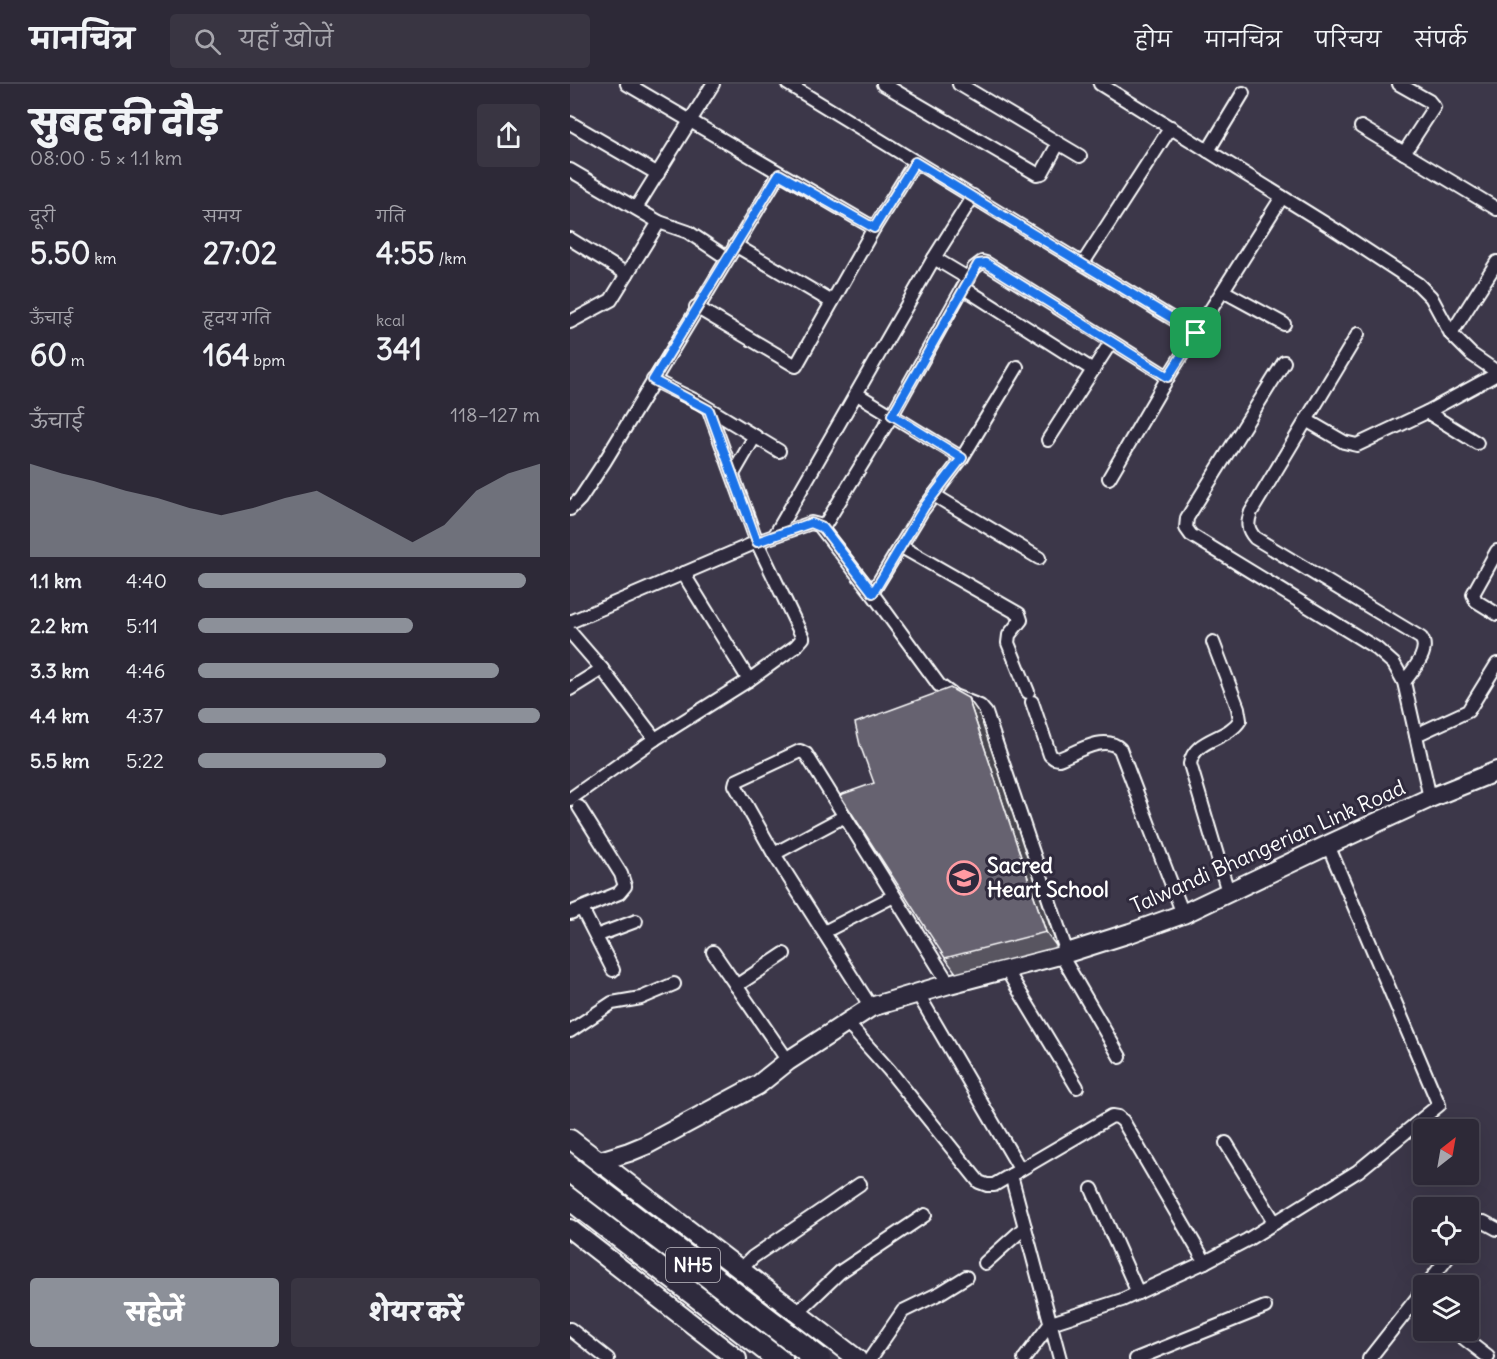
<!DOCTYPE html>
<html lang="hi">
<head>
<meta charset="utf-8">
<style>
  :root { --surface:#2d2937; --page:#393542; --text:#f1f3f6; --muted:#a7a6ad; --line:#484552; --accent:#8c9099 }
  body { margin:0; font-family:Delius,"Playpen Sans Deva",sans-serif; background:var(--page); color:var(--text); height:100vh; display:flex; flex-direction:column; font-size:22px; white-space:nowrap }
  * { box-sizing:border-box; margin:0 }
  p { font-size:20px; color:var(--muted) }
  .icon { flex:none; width:33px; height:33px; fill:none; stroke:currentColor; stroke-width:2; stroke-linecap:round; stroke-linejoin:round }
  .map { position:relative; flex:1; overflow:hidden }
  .sheet { display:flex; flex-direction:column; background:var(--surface); width:570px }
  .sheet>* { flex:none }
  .needle { width:39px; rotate:31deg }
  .controls { position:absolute; left:843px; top:1035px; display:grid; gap:12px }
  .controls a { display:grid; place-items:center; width:66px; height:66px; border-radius:6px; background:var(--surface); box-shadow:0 6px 24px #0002,0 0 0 2px var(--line); font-size:30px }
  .pin { position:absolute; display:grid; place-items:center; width:51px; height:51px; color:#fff; margin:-26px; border-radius:12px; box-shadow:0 3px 9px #0006 }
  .round { display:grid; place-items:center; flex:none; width:63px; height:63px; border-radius:6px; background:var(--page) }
  .head { display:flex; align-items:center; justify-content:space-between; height:102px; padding:0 30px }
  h1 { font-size:33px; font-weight:800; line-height:45px }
  .metrics { display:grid; grid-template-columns:repeat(3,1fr); gap:9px; height:102px; padding:6px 30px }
  .metrics div { display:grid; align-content:center }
  .metrics b { font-size:30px; font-weight:800 }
  .metrics small { font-size:16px; font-weight:400 }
  .metrics p { font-size:16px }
  .chart { height:168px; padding:12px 30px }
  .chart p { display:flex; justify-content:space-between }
  .chart svg { width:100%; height:108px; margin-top:6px; fill:var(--accent); opacity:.7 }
  .button { display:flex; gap:12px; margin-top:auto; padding:12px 30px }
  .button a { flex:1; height:69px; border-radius:6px; background:var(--accent); color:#fff; font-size:24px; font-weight:800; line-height:69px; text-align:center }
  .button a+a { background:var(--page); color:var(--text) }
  ul { padding:0 30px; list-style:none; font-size:20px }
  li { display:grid; grid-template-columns:96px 72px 1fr; align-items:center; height:45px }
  li i { height:15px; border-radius:8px; background:var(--accent) }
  header { display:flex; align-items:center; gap:36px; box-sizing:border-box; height:84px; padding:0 30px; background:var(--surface); border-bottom:2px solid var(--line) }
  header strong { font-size:28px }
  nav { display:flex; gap:33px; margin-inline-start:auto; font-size:21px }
  .search { width:420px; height:54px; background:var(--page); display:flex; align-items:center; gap:15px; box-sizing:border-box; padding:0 21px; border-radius:6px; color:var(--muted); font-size:22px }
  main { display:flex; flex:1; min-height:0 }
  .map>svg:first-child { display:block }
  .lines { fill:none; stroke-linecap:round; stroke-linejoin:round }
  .street-casing { stroke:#fff; stroke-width:16 }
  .secondary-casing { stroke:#fff; stroke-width:22 }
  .highway-casing { stroke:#fff; stroke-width:28 }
  .street { stroke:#2f2a3d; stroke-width:12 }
  .secondary { stroke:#2f2a3d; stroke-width:18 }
  .highway { stroke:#2f2a3d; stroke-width:24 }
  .highway-bridge-casing { stroke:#fff; stroke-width:28; stroke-linecap:butt }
  .highway-bridge { stroke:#2f2a3d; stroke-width:24 }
  .wall { fill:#585460; stroke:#fff; stroke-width:1.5 }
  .shaded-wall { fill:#47454e; stroke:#fff; stroke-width:1.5 }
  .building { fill:#666270; stroke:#fff; stroke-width:1.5 }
  .route-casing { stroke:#fff; stroke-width:12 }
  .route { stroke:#1a73e8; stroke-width:8 }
  .labels { text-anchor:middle; stroke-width:6; stroke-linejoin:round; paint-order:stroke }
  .shield { fill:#2f2a3d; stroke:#c1bfc5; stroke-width:1.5 }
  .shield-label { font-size:20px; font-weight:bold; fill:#fff }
  .street-label { font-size:21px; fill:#fff; stroke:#2f2a3d }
  .poi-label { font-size:21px; font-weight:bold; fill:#fff; stroke:#2f2a3d; text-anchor:start }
</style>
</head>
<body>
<header>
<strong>मानचित्र</strong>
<div class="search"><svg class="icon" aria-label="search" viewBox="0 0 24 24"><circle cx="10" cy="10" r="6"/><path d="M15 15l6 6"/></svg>यहाँ खोजें</div>
<nav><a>होम</a><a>मानचित्र</a><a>परिचय</a><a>संपर्क</a></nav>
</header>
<main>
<section class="sheet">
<div class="head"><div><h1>सुबह की दौड़</h1><p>08:00 · 5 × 1.1 km</p></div><a class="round"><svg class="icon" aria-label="share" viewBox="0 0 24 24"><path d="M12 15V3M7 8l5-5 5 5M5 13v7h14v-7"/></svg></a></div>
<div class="metrics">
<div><p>दूरी</p><b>5.50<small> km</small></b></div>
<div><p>समय</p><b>27:02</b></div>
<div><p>गति</p><b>4:55<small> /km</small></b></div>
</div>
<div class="metrics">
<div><p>ऊँचाई</p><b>60<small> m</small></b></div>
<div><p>हृदय गति</p><b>164<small> bpm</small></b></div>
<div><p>kcal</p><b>341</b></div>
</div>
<div class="chart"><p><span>ऊँचाई</span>118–127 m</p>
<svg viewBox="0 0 160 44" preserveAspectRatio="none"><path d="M0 44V6L10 10L20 13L30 17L40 20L50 24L60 27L70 24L80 20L90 17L100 24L110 31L120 38L130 31L140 17L150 10L160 6V44z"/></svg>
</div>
<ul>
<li><b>1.1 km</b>4:40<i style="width:96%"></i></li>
<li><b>2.2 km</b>5:11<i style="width:63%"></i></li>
<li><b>3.3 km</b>4:46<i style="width:88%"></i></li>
<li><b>4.4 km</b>4:37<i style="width:100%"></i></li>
<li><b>5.5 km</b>5:22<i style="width:55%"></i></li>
</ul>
<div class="button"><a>सहेजें</a><a>शेयर करें</a></div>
</section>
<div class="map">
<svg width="927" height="1275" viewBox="0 0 927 1275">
  <rect width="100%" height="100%" fill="#3c3749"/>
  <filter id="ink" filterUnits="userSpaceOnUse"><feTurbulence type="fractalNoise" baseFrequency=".0167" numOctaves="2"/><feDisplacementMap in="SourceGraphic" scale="12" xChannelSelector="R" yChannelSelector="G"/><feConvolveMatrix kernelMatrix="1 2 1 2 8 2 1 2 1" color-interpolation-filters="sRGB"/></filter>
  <g filter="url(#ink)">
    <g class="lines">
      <g class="street-casing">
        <g id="street">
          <path d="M57 0 304 144 226 282 126 223"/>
          <path d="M218 0 626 249 598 293 539 394"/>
          <path d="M313 0 467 90 472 89 488 60"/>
          <path d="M389 0 510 72"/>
          <path d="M530 0 764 145 848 200 861 213 881 250 901 270 927 288"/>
          <path d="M829 0 859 17 864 23 834 69"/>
          <path d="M0 39 88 90"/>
          <path d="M791 43 927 125"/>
          <path d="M638 67 673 9"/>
          <path d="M0 86 89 138 118 148 157 174"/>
          <path d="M66 124 143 0"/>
          <path d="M304 144 345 78"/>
          <path d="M0 155 57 190"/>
          <path d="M165 161 262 218"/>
          <path d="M364 174 399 195"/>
          <path d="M513 179 601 43"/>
          <path d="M394 204 523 286"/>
          <path d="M653 207 714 240"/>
          <path d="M0 238 41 216 89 138"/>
          <path d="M626 249 712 113"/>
          <path d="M788 250 681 428C677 439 677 445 685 454L851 554C861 567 842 587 834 598"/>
          <path d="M881 250 927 178"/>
          <path d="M714 278 617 434 616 444 621 451 806 564 824 580 834 598 860 714"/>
          <path d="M83 296 128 318 209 367"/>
          <path d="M287 310 392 374 447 283"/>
          <path d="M139 326 187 458 233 554 226 562 179 596"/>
          <path d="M857 328 907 359"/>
          <path d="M736 336 774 358 787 361 857 328 927 290"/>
          <path d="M478 356 541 258"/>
          <path d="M163 390 185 352"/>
          <path d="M364 411 392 374"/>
          <path d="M0 425 10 415 35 377 209 90"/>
          <path d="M253 444 322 331 404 184 412 178 416 179 598 293"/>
          <path d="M205 451 364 174 403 112"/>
          <path d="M330 462 449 530 451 536 439 551 438 559 458 608"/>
          <path d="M927 467 903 510 906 517 927 530"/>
          <path d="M302 509 352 427 364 411 469 474"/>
          <path d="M0 538 187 458 241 439 249 441 302 509 369 601 384 612 410 622 416 629 497 869"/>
          <path d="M0 548 32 585 85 655 0 715"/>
          <path d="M643 558 668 624 670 636C658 656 624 654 620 680L658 808"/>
          <path d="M0 605 32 585"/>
          <path d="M462 618 480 671 484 674 489 675C505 669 535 649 550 665L613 830"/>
          <path d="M846 651 898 627 927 580"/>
          <path d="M85 655 179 596 113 489"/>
          <path d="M204 770 275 732"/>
          <path d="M12 825 43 886"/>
          <path d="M0 829 49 809 55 802 51 790 9 723"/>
          <path d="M254 848 324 812"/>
          <path d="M26 852 66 837"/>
          <path d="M143 868 218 977"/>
          <path d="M491 871 550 973"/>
          <path d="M436 885 507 1003"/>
          <path d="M166 902 214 870"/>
          <path d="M348 910 450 1085"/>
          <path d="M301 923 204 770 165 701 166 697 230 667 236 670 379 900"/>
          <path d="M277 939 319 986 409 1098 417 1101H424L542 1032 548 1033 553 1037 635 1178"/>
          <path d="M0 947 42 919 71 914 104 900"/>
          <path d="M656 1059 705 1139"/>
          <path d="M441 1091 490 1275"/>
          <path d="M522 1105 568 1209"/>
          <path d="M898 1148 910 1138H914L927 1145"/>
          <path d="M415 1179 455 1143"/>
          <path d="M171 1185 183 1173 290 1100"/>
          <path d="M856 1202 882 1168"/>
          <path d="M227 1229 270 1188 355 1131"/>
          <path d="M0 1245 38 1275"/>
          <path d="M883 1246 918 1273"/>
          <path d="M300 1275 333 1227 370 1209 396 1193"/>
          <path d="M454 1275 481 1239 552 1216 635 1178 677 1156 788 1087 869 1021 758 761"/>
          <path d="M566 1275 695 1223"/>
          <path d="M799 1275 854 1205"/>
        </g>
      </g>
      <g class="secondary-casing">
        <g id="secondary">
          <path d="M0 1055 287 1275"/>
          <path d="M0 1098 30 1077 59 1068 76 1061 188 1001 218 977 301 923 379 900 497 869 560 849 613 830 758 761 860 714 927 687"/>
          <path d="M0 1145 167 1275"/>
        </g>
      </g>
      <g class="highway-casing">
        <path id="highway" d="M0 1113 210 1275"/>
      </g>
      <use href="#street" class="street"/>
      <use href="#secondary" class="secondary"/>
      <use href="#highway" class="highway"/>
      <g class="highway-bridge-casing">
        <path id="highway-bridge" d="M0 1085 248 1275"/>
      </g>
      <use href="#highway-bridge" class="highway-bridge"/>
    </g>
    <path class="wall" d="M398 614 409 629 487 863 386 889 375 874 304 699Z"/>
    <path class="shaded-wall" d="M398 614 409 629 487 863 476 848Z"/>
    <path class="building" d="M380 604 398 614 476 848 375 874 270 711 304 699 290 661 285 639Z"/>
  </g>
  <g class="lines" filter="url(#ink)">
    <g class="route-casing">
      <path id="route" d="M345 78 626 249 598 293 416 179 408 180 322 331 392 374 355 422 303 509 253 444 241 439 187 458 139 326 83 296 209 90 304 144Z"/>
    </g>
    <use href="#route" class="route"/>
  </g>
  <defs>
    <g id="school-ring" transform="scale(1.725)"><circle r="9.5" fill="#2f2a3d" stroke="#ff9aa2" stroke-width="1.5"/><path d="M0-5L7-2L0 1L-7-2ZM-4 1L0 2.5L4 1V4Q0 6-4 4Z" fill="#ff9aa2"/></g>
  </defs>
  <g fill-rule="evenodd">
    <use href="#school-ring" x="394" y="794"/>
  </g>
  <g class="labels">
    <rect class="shield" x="96" y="1164" width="54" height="34" rx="4.5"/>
    <g class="shield-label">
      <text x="123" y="1188">NH5</text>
    </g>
    <g class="street-label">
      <text transform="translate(698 763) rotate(-24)" y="7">Talwandi Bhangerian Link Road</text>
    </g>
    <g class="poi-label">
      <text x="417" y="789">Sacred<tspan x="417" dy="24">Heart School</tspan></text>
    </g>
  </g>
</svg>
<div class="controls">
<a><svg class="needle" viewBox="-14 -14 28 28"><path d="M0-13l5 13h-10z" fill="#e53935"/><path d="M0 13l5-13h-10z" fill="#a7a6ad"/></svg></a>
<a><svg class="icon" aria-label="locate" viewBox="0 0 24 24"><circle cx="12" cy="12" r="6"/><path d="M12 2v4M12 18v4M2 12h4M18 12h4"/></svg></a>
<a><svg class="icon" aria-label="layers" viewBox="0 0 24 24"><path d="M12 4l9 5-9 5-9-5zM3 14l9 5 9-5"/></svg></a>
</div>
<div class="pin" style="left:626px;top:249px;background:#1e9e55"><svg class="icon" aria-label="arrive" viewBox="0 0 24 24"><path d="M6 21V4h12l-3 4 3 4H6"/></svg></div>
</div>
</main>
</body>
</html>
